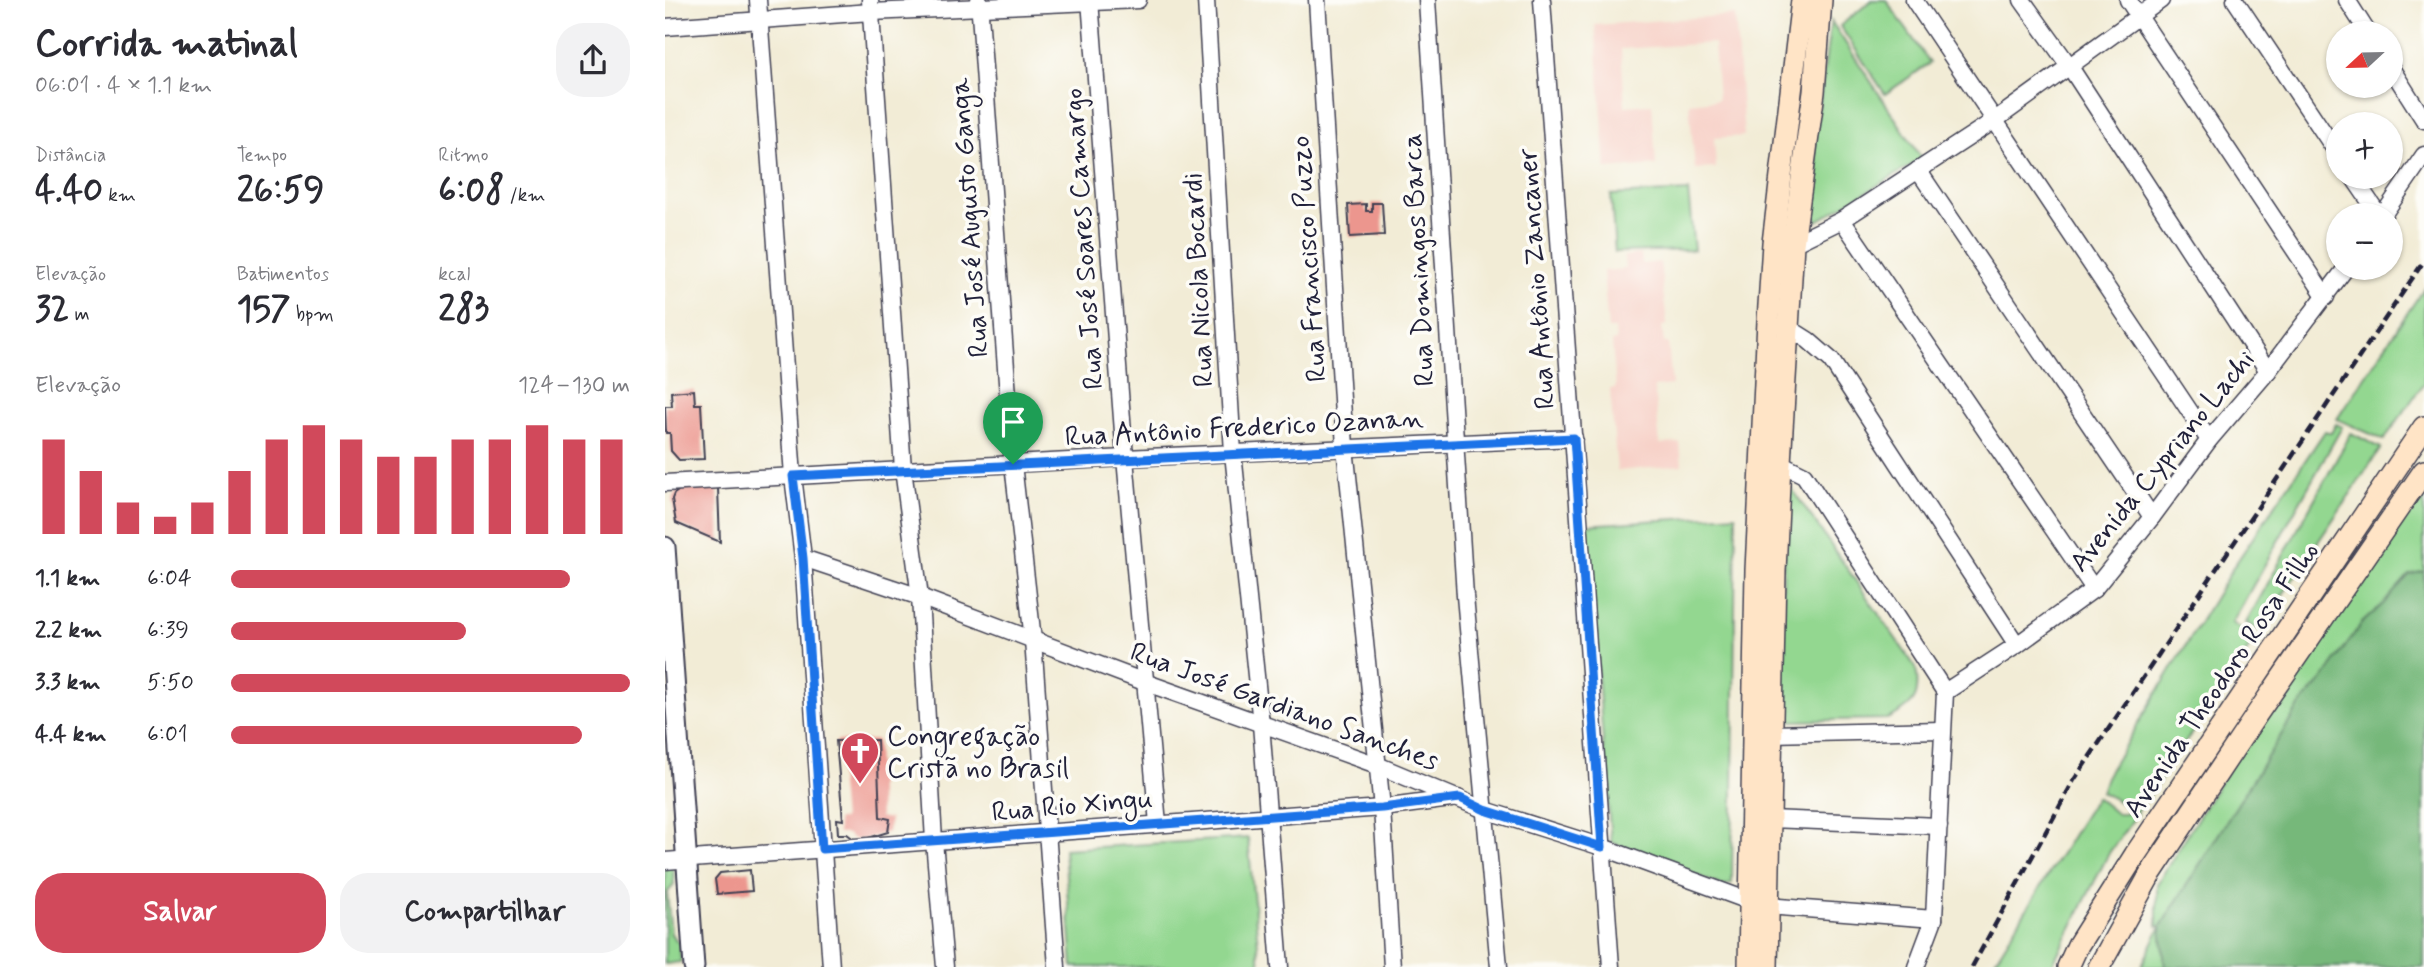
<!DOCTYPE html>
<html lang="pt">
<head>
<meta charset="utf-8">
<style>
  :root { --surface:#fff; --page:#f2f2f3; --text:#2b2b33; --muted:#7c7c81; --accent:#d1495b }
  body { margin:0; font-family:Mynerve,sans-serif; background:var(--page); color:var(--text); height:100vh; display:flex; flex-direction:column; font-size:26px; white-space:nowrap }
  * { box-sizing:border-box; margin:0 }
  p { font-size:23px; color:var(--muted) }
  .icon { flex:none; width:38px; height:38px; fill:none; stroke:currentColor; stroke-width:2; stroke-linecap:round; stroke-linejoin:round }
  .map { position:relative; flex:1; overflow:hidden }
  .drawer { display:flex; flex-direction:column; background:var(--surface); width:665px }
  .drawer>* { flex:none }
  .needle { width:46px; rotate:248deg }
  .tools { position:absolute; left:1661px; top:21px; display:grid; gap:14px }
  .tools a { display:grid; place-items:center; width:77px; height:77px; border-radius:50%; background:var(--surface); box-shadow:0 2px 5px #0004; font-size:35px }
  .pin { position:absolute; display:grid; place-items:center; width:60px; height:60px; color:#fff; margin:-72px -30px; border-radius:50% 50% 50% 0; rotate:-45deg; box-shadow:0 0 7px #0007 }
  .pin .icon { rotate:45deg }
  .round { display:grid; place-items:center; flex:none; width:74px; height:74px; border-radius:28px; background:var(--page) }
  .headline { display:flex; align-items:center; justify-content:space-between; height:119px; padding:0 35px }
  h1 { font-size:38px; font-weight:700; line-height:52px }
  .stats { display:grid; grid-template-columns:repeat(3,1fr); gap:10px; height:119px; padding:7px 35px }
  .stats div { display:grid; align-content:center }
  .stats b { font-size:35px; font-weight:700 }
  .stats small { font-size:19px; font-weight:400 }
  .stats p { font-size:19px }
  .chart { height:196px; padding:14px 35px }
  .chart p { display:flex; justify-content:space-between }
  .chart svg { width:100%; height:126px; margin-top:7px; stroke:var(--accent); stroke-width:6 }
  .primary-button { display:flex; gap:14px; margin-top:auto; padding:14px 35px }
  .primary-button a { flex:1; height:80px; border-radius:28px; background:var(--accent); color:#fff; font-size:28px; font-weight:700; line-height:80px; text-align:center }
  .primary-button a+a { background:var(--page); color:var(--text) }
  ul { padding:0 35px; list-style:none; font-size:23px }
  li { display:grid; grid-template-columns:112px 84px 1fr; align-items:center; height:52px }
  li i { height:18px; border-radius:9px; background:var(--accent) }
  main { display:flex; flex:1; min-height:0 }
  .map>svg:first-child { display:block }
  .built { fill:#f7d1c8 }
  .green { fill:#93d790; stroke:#5a7c66; stroke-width:2 }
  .forest { fill:#76b87a; stroke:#4c6d5a; stroke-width:2 }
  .building { fill:#ec968e }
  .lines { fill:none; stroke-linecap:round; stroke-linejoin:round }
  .minor-casing { stroke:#414052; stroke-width:19 }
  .tertiary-casing { stroke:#414052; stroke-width:23 }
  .secondary-casing { stroke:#414052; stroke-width:24 }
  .minor { stroke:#fff; stroke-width:16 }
  .tertiary { stroke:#fff; stroke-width:19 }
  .secondary { stroke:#ffe4c6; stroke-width:21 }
  .rail { stroke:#22223b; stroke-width:4.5; stroke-dasharray:10 5; stroke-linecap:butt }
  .route-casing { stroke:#fff; stroke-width:14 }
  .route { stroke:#1a73e8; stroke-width:9 }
  .labels { text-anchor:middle; stroke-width:7; stroke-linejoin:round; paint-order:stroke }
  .street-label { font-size:28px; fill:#22223b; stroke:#fdfcf7 }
  .poi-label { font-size:28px; fill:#22223b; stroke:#fdfcf7; text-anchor:start }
</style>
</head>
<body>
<main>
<section class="drawer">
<div class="headline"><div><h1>Corrida matinal</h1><p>06:01 · 4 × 1.1 km</p></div><a class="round"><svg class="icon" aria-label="share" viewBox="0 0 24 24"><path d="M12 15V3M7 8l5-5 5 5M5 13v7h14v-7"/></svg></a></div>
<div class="stats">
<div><p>Distância</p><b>4.40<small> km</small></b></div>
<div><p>Tempo</p><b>26:59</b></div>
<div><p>Ritmo</p><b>6:08<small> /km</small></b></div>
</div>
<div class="stats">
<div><p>Elevação</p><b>32<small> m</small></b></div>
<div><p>Batimentos</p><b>157<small> bpm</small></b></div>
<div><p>kcal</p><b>283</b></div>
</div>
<div class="chart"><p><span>Elevação</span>124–130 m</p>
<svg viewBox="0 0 160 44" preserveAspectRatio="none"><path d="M5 44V11M15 44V22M25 44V33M35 44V38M45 44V33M55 44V22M65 44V11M75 44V6M85 44V11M95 44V17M105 44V17M115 44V11M125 44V11M135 44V6M145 44V11M155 44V11"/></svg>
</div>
<ul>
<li><b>1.1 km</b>6:04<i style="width:85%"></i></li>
<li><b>2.2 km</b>6:39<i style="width:59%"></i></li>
<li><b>3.3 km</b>5:50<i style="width:100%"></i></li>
<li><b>4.4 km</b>6:01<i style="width:88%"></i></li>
</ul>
<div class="primary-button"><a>Salvar</a><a>Compartilhar</a></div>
</section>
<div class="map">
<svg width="1759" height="967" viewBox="0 0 1759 967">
  <rect width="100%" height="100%" fill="#fdfcf7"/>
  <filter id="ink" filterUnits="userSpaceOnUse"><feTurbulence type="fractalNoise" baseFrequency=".0143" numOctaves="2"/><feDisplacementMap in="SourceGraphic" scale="14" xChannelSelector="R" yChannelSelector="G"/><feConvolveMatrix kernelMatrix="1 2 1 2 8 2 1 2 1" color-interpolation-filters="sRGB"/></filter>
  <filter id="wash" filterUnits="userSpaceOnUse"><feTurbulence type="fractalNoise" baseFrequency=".00686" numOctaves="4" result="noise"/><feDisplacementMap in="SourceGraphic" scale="28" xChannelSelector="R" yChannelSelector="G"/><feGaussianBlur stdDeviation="1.57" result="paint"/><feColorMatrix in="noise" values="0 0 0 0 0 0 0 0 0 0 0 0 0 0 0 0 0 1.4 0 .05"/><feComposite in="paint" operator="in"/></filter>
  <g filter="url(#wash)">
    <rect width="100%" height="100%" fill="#f2ecd6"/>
    <g class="built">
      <path d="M1070 15 1079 136 1049 138 1051 168 1030 169 1024 103 1053 100 1049 43 956 49 960 106 987 104 991 165 941 169 930 25Z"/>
      <path d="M976 254 977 264 995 262 1002 325 997 326 999 343H1003L1007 385 989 387 995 444 1015 443 1017 465 952 471 945 389 951 388 947 342 951 341 950 329H943L938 271 960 269 959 256Z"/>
    </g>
    <g class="green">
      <path d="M1207 0H1221L1265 63 1220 94 1175 26Z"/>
      <path d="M1166 21 1257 159 1152 221 1146 208 1153 175 1149 141Z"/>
      <path d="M1023 191 1029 250 950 252 946 195Z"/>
      <path d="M1759 288V383L1719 440 1672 419Z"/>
      <path d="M1671 424 1677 427 1567 623 1590 639 1477 807 1471 810 1472 814 1444 853 1386 967H1326L1431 797 1452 814H1460L1466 808 1436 792 1441 777 1569 566 1660 431 1666 433Z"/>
      <path d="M1686 433 1716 448 1594 630 1581 623Z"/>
      <path d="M1125 486 1251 668C1256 698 1250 705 1223 719L1122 721 1115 715 1120 488Z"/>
      <path d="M1759 490V736L1719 603 1696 624 1658 679 1635 705 1496 926 1500 967H1476L1496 926H1492V884L1615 685 1715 552Z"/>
      <path d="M1071 515 1067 883 1058 886 946 842 921 525Z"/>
      <path d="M583 838 595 967H408L399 849Z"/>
      <path d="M8 864 9 885 2 893 6 934 14 943 16 962 0 964V865Z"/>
    </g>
    <path class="forest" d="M1759 571V967H1500L1496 926 1635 705 1658 679 1696 624 1719 603 1744 575Z"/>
    <g id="blocks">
      <g class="building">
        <path d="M707 203H717L719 235 685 237 683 205 701 204V211H707Z"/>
        <path d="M29 390 30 404H36L39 459 14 460 6 451 5 433H1L0 406H7L6 392Z"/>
        <path d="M53 488 55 542 11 523 7 499 9 494 16 489Z"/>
        <path d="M212 740 215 817 225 819 223 832 200 839 190 840 182 834H173L172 819 178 820 171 741Z"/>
        <path d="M85 870 87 891 52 894 50 879 55 873Z"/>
      </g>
    </g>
  </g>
  <g filter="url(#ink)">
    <use href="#blocks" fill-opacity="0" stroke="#414052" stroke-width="2"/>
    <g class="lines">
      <g class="minor-casing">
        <g id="minor">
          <path d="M93 0 128 476 138 558 166 967"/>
          <path d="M205 0 238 469 255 597 269 841 280 967"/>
          <path d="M314 0 348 464 368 640 392 967"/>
          <path d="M425 0 460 458 493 824"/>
          <path d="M541 0 568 453 596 724 615 967"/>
          <path d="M652 0 680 447 717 808 727 967"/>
          <path d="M762 0 800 596 834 967"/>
          <path d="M877 0 946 967"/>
          <path d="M1249 0 1544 440"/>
          <path d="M1357 0 1405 67 1603 371"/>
          <path d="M1463 0 1661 297"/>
          <path d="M1570 0 1673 154"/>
          <path d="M1682 0 1703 33"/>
          <path d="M0 27 206 12 473 0"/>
          <path d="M1726 68 1759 120"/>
          <path d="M1253 170 1487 517"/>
          <path d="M1688 177 1714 215"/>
          <path d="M1718 215 1759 155"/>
          <path d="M1177 220 1429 589"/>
          <path d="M1120 245 1128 244 1177 220 1330 120 1496 0"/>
          <path d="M1124 328 1143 340 1166 360 1352 645"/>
          <path d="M1115 463 1139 475 1280 692"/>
          <path d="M0 483 460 458 909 438"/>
          <path d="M138 558 255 597 482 683 712 765 820 810 937 847 1084 901 1103 906 1269 919"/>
          <path d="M1106 734 1276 730"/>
          <path d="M1105 819 1274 826"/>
          <path d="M0 861 717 808 793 798"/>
          <path d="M1251 967 1269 919 1280 692 1352 645 1429 589 1487 517 1544 440 1603 371 1681 268"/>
        </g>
      </g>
      <g class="tertiary-casing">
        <path id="tertiary" d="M0 547 29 967"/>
      </g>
      <g class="secondary-casing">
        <g id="secondary">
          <path d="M1084 967 1091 570 1103 321 1108 243 1137 0"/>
          <path d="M1102 967 1110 571 1115 463 1128 244 1149 92 1156 0"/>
          <path d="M1403 967 1413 945 1470 855 1759 427"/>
          <path d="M1434 967 1486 873 1592 714 1759 471"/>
        </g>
      </g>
      <use href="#minor" class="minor"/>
      <use href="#tertiary" class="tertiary"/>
      <use href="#secondary" class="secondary"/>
      <path class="rail" d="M1307 967 1409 780 1759 261"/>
    </g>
  </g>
  <g class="lines" filter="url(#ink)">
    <g class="route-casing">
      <path id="route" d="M909 438 937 847 820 810 795 798 717 808 157 849 138 558 128 476Z"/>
    </g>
    <use href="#route" class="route"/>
  </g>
  <defs>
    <g id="church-pin" transform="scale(2.0125)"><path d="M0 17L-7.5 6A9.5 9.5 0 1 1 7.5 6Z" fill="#d1495b" stroke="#fdfcf7"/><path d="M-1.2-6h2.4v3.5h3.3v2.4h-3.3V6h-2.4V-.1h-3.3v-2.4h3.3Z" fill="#fff"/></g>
  </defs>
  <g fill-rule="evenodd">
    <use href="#church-pin" x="195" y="751"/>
  </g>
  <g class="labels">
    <g class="street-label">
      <text transform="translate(303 218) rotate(-94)" y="10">Rua José Augusto Ganga</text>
      <text transform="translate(417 239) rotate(-94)" y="10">Rua José Soares Camargo</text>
      <text transform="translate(642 259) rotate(-94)" y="10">Rua Francisco Puzzo</text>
      <text transform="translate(752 260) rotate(-93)" y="10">Rua Domingos Barca</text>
      <text transform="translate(870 279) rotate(-94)" y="10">Rua Antônio Zancaner</text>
      <text transform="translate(532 280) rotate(-93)" y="10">Rua Nicola Bocardi</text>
      <text transform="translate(579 426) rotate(-3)" y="10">Rua Antônio Frederico Ozanan</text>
      <text transform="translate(1496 460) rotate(-51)" y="10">Avenida Cypriano Lachi</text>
      <text transform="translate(1555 679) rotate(-56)" y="10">Avenida Theodoro Rosa Filho</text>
      <text transform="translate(620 705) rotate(20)" y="10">Rua José Gardiano Sanches</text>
      <text transform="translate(407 804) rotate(-5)" y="10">Rua Rio Xingu</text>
    </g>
    <g class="poi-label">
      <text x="222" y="745">Congregação<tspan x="222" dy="32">Cristã no Brasil</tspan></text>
    </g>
  </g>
</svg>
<div class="tools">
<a><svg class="needle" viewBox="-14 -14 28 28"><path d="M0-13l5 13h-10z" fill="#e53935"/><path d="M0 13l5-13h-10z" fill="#7c7c81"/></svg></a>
<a>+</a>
<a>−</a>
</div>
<div class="pin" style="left:348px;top:464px;background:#1e9e55"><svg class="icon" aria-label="arrive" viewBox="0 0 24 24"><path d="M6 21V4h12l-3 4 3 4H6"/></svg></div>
</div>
</main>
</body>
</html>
